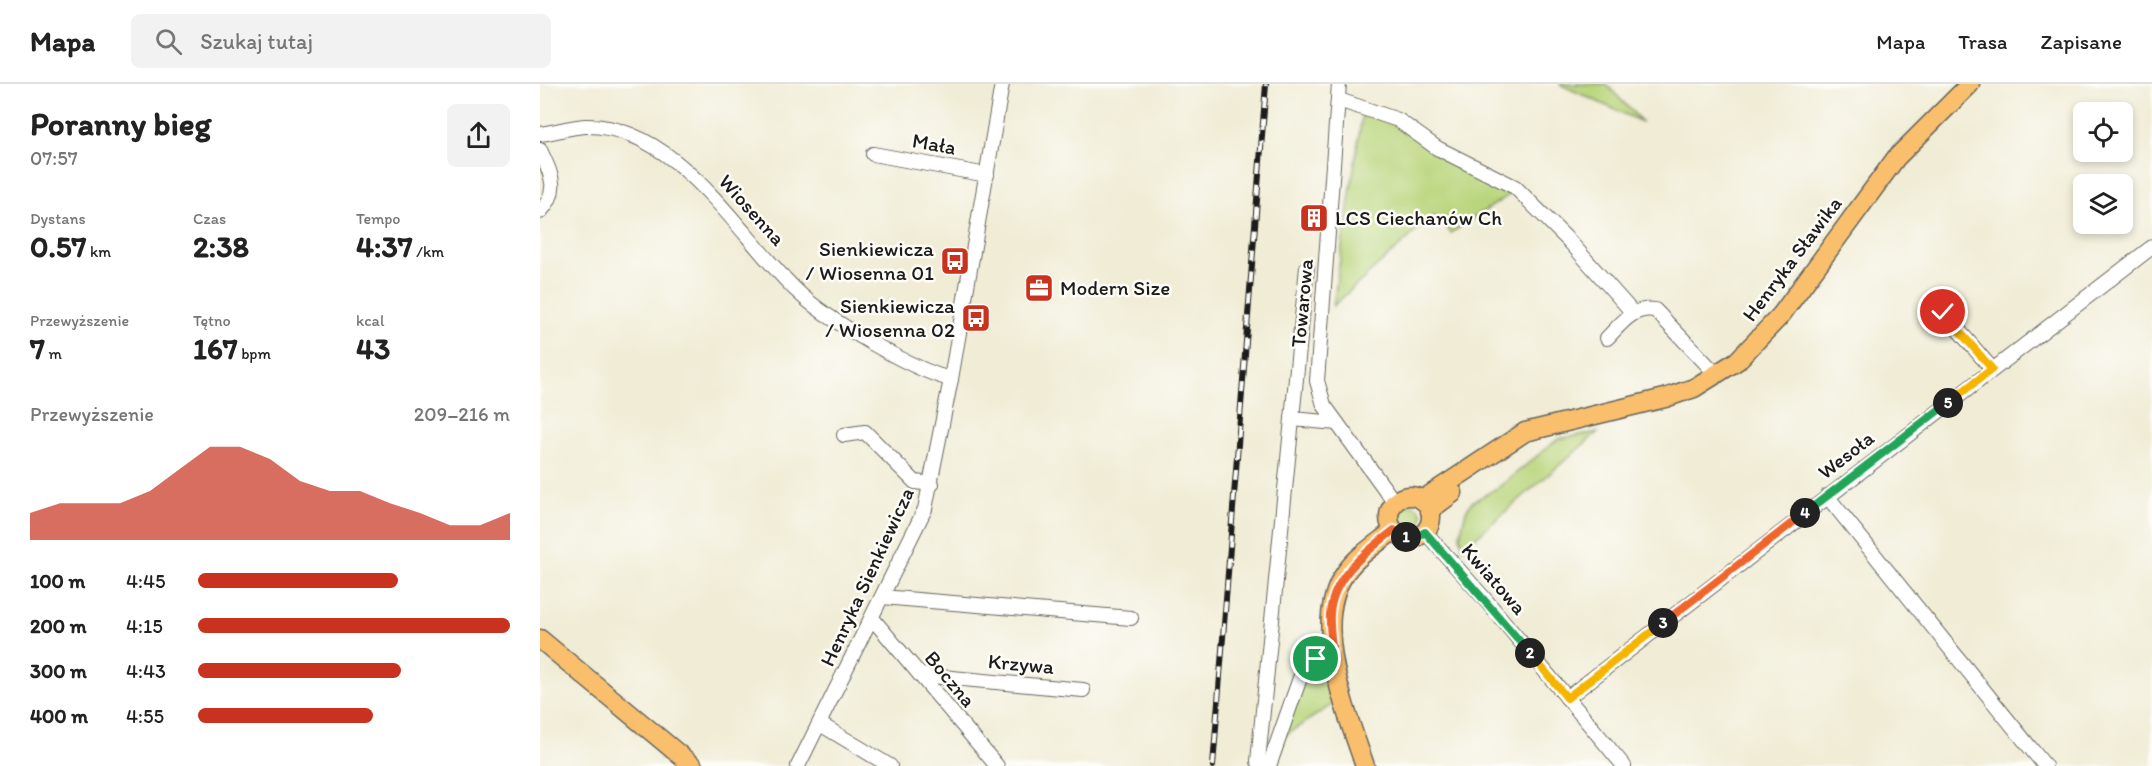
<!DOCTYPE html>
<html lang="pl">
<head>
<meta charset="utf-8">
<style>
  :root { --surface:#fff; --page:#f2f2f2; --text:#222; --muted:#767676; --line:#e0e0e0; --accent:#c8321e }
  body { margin:0; font-family:Itim,sans-serif; background:var(--page); color:var(--text); height:100vh; display:flex; flex-direction:column; font-size:22px; white-space:nowrap }
  * { box-sizing:border-box; margin:0 }
  p { font-size:20px; color:var(--muted) }
  .icon { flex:none; width:33px; height:33px; fill:none; stroke:currentColor; stroke-width:2; stroke-linecap:round; stroke-linejoin:round }
  .map { position:relative; flex:1; overflow:hidden }
  .details { display:flex; flex-direction:column; background:var(--surface); width:540px }
  .details>* { flex:none }
  .buttons { position:absolute; left:1533px; top:18px; display:grid; gap:12px }
  .buttons a { display:grid; place-items:center; width:60px; height:60px; border-radius:9px; background:var(--surface); box-shadow:0 3px 9px #0003; font-size:30px }
  .pin { position:absolute; display:grid; place-items:center; width:51px; height:51px; color:#fff; margin:-26px; border:3px solid #fff; border-radius:50%; box-shadow:0 2px 6px #0007 }
  .km { position:absolute; width:30px; height:30px; margin:-15px; border-radius:50%; background:#222; color:#fff; font-size:16px; line-height:30px; text-align:center }
  .round { display:grid; place-items:center; flex:none; width:63px; height:63px; border-radius:9px; background:var(--page) }
  .summary { display:flex; align-items:center; justify-content:space-between; height:102px; padding:0 30px }
  h1 { font-size:33px; font-weight:800; line-height:45px }
  .stats { display:grid; grid-template-columns:repeat(3,1fr); gap:9px; height:102px; padding:6px 30px }
  .stats div { display:grid; align-content:center }
  .stats b { font-size:30px; font-weight:800 }
  .stats small { font-size:16px; font-weight:400 }
  .stats p { font-size:16px }
  .chart { height:168px; padding:12px 30px }
  .chart p { display:flex; justify-content:space-between }
  .chart svg { width:100%; height:108px; margin-top:6px; fill:var(--accent); opacity:.7 }
  ul { padding:0 30px; list-style:none; font-size:20px }
  li { display:grid; grid-template-columns:96px 72px 1fr; align-items:center; height:45px }
  li i { height:15px; border-radius:8px; background:var(--accent) }
  header { display:flex; align-items:center; gap:36px; box-sizing:border-box; height:84px; padding:0 30px; background:var(--surface); border-bottom:2px solid var(--line) }
  header strong { font-size:28px }
  nav { display:flex; gap:33px; margin-inline-start:auto; font-size:21px }
  .search { width:420px; height:54px; background:var(--page); display:flex; align-items:center; gap:15px; box-sizing:border-box; padding:0 21px; border-radius:9px; color:var(--muted); font-size:22px }
  main { display:flex; flex:1; min-height:0 }
  .map>svg:first-child { display:block }
  .green { fill:#b9d57b; stroke:#6a784c; stroke-width:1.5 }
  .lines { fill:none; stroke-linecap:round; stroke-linejoin:round }
  .minor-casing { stroke:#66655d; stroke-width:16 }
  .major-casing { stroke:#66655d; stroke-width:21 }
  .minor { stroke:#fff; stroke-width:14 }
  .major { stroke:#f9bf6d; stroke-width:18 }
  .rail-casing { stroke:#1c1c1c; stroke-width:6 }
  .rail { stroke:#fdfcf7; stroke-width:4; stroke-dasharray:11; stroke-linecap:butt }
  .split-1-casing { stroke:#fff; stroke-width:12 }
  .split-2-casing { stroke:#fff; stroke-width:12 }
  .split-3-casing { stroke:#fff; stroke-width:12 }
  .split-4-casing { stroke:#fff; stroke-width:12 }
  .split-5-casing { stroke:#fff; stroke-width:12 }
  .split-6-casing { stroke:#fff; stroke-width:12 }
  .split-1 { stroke:#f0652b; stroke-width:8 }
  .split-2 { stroke:#22a559; stroke-width:8 }
  .split-3 { stroke:#f5b400; stroke-width:8 }
  .split-4 { stroke:#f0652b; stroke-width:8 }
  .split-5 { stroke:#22a559; stroke-width:8 }
  .split-6 { stroke:#f5b400; stroke-width:8 }
  .labels { text-anchor:middle; stroke-width:5; stroke-linejoin:round; paint-order:stroke }
  .street-label { font-size:21px; fill:#1c1c1c; stroke:#fdfcf7 }
  .poi-label { font-size:21px; fill:#1c1c1c; stroke:#fdfcf7; text-anchor:start }
</style>
</head>
<body>
<header>
<strong>Mapa</strong>
<div class="search"><svg class="icon" aria-label="search" viewBox="0 0 24 24"><circle cx="10" cy="10" r="6"/><path d="M15 15l6 6"/></svg>Szukaj tutaj</div>
<nav><a>Mapa</a><a>Trasa</a><a>Zapisane</a></nav>
</header>
<main>
<section class="details">
<div class="summary"><div><h1>Poranny bieg</h1><p>07:57</p></div><a class="round"><svg class="icon" aria-label="share" viewBox="0 0 24 24"><path d="M12 15V3M7 8l5-5 5 5M5 13v7h14v-7"/></svg></a></div>
<div class="stats">
<div><p>Dystans</p><b>0.57<small> km</small></b></div>
<div><p>Czas</p><b>2:38</b></div>
<div><p>Tempo</p><b>4:37<small> /km</small></b></div>
</div>
<div class="stats">
<div><p>Przewyższenie</p><b>7<small> m</small></b></div>
<div><p>Tętno</p><b>167<small> bpm</small></b></div>
<div><p>kcal</p><b>43</b></div>
</div>
<div class="chart"><p><span>Przewyższenie</span>209–216 m</p>
<svg viewBox="0 0 160 44" preserveAspectRatio="none"><path d="M0 44V33L10 29L20 29L30 29L40 24L50 15L60 6L70 6L80 11L90 20L100 24L110 24L120 29L130 33L140 38L150 38L160 33V44z"/></svg>
</div>
<ul>
<li><b>100 m</b>4:45<i style="width:64%"></i></li>
<li><b>200 m</b>4:15<i style="width:100%"></i></li>
<li><b>300 m</b>4:43<i style="width:65%"></i></li>
<li><b>400 m</b>4:55<i style="width:56%"></i></li>
</ul>
</section>
<div class="map">
<svg width="1612" height="682" viewBox="0 0 1612 682">
  <rect width="100%" height="100%" fill="#fdfcf7"/>
  <filter id="ink" filterUnits="userSpaceOnUse"><feTurbulence type="fractalNoise" baseFrequency=".0167" numOctaves="2"/><feDisplacementMap in="SourceGraphic" scale="12" xChannelSelector="R" yChannelSelector="G"/><feConvolveMatrix kernelMatrix="1 2 1 2 8 2 1 2 1" color-interpolation-filters="sRGB"/></filter>
  <filter id="wash" filterUnits="userSpaceOnUse"><feTurbulence type="fractalNoise" baseFrequency=".008" numOctaves="4" result="noise"/><feDisplacementMap in="SourceGraphic" scale="24" xChannelSelector="R" yChannelSelector="G"/><feGaussianBlur stdDeviation="1.35" result="paint"/><feColorMatrix in="noise" values="0 0 0 0 0 0 0 0 0 0 0 0 0 0 0 0 0 1.4 0 .05"/><feComposite in="paint" operator="in"/></filter>
  <g filter="url(#wash)">
    <rect width="100%" height="100%" fill="#f0ecd5"/>
    <g class="green">
      <path d="M1019 0H1066L1102 38Z"/>
      <path d="M823 25 850 37 975 107 911 149 894 131 793 222Z"/>
      <path d="M1058 348 923 464 920 451 926 427 932 418 959 403 1018 355Z"/>
      <circle cx="870" cy="433" r="12"/>
      <path d="M792 568 804 613 741 654 760 594Z"/>
    </g>
  </g>
  <g filter="url(#ink)">
    <g class="lines">
      <g class="minor-casing">
        <g id="minor">
          <path d="M799 0 777 297 784 321 855 419"/>
          <path d="M799 16 858 36 897 64 975 103 1031 159 1093 229"/>
          <path d="M0 50C15 48 30 43 45 42 137 40 199 153 258 208 286 235 374 287 411 295"/>
          <path d="M0 66C11 90 21 106 0 128"/>
          <path d="M333 70 447 91"/>
          <path d="M767 183 752 335 797 339"/>
          <path d="M1403 228 1452 285"/>
          <path d="M1067 254C1081 240 1093 222 1115 226L1177 291"/>
          <path d="M304 351 325 348 375 398 392 400"/>
          <path d="M1287 412 1505 682"/>
          <path d="M885 448 944 514 1084 682"/>
          <path d="M342 513 591 534"/>
          <path d="M332 534 457 682"/>
          <path d="M380 591 543 606"/>
          <path d="M1027 614 1612 163"/>
          <path d="M280 640 350 682"/>
          <path d="M729 681 718 677 752 335"/>
          <path d="M258 682 385 425 411 295 462 0"/>
          <path d="M729 682 760 594 776 575 792 568"/>
        </g>
      </g>
      <g class="major-casing">
        <g id="major">
          <circle cx="870" cy="433" r="21"/>
          <path d="M882 416 985 348 1125 314 1154 304 1197 277 1241 231 1356 74 1430 0"/>
          <path d="M890 426 913 409"/>
          <path d="M0 555 153 682"/>
          <path d="M825 682C807 629 769 539 806 488 818 471 838 459 854 446"/>
        </g>
      </g>
      <use href="#minor" class="minor"/>
      <use href="#major" class="major"/>
      <g class="rail-casing">
        <path id="rail" d="M673 682 726 0"/>
      </g>
      <use href="#rail" class="rail"/>
    </g>
  </g>
  <g class="lines" filter="url(#ink)">
    <g class="split-1-casing">
      <path id="split-1" d="M776 575 792 568C792 556 789 543 790 530 793 491 827 468 854 446L866 453"/>
    </g>
    <g class="split-2-casing">
      <path id="split-2" d="M866 453H876L885 448 990 569"/>
    </g>
    <g class="split-3-casing">
      <path id="split-3" d="M990 569 1027 614 1123 539"/>
    </g>
    <g class="split-4-casing">
      <path id="split-4" d="M1123 539 1265 429"/>
    </g>
    <g class="split-5-casing">
      <path id="split-5" d="M1265 429 1408 319"/>
    </g>
    <g class="split-6-casing">
      <path id="split-6" d="M1403 228 1452 285 1408 319"/>
    </g>
    <use href="#split-1" class="split-1"/>
    <use href="#split-2" class="split-2"/>
    <use href="#split-3" class="split-3"/>
    <use href="#split-4" class="split-4"/>
    <use href="#split-5" class="split-5"/>
    <use href="#split-6" class="split-6"/>
  </g>
  <defs>
    <g id="building-square" transform="scale(1.5)"><rect x="-9" y="-9" width="18" height="18" rx="4" fill="#c8321e" stroke="#fdfcf7"/><path d="M-4-6H4V6H1V3H-1V6H-4ZM-2.5-4.3h1.7v1.8h-1.7ZM.8-4.3h1.7v1.8H.8ZM-2.5-1h1.7V.8h-1.7ZM.8-1h1.7V.8H.8Z" fill="#fff"/></g>
    <g id="bus-square" transform="scale(1.5)"><rect x="-9" y="-9" width="18" height="18" rx="4" fill="#c8321e" stroke="#fdfcf7"/><path d="M-5-6H5V4H4V6H2V4H-2V6H-4V4H-5ZM-3.5-4V0h7V-4ZM-3.5 1.2v1.5H-2V1.2ZM2 1.2v1.5H3.5V1.2Z" fill="#fff"/></g>
    <g id="office-square" transform="scale(1.5)"><rect x="-9" y="-9" width="18" height="18" rx="4" fill="#c8321e" stroke="#fdfcf7"/><path d="M-6-3h4V-5.5h4V-3h4V5H-6ZM-1-4.5V-3h2v-1.5ZM-6 0V1H6V0Z" fill="#fff"/></g>
  </defs>
  <g fill-rule="evenodd">
    <use href="#building-square" x="774" y="134"/>
    <use href="#bus-square" x="415" y="177"/>
    <use href="#office-square" x="499" y="204"/>
    <use href="#bus-square" x="436" y="234"/>
  </g>
  <g class="labels">
    <g class="street-label">
      <text transform="translate(394 60) rotate(10)" y="7">Mała</text>
      <text transform="translate(212 126) rotate(48)" y="7">Wiosenna</text>
      <text transform="translate(1252 175) rotate(-53)" y="7">Henryka Sławika</text>
      <text transform="translate(762 219) rotate(-85)" y="7">Towarowa</text>
      <text transform="translate(1306 371) rotate(-38)" y="7">Wesoła</text>
      <text transform="translate(327 493) rotate(-65)" y="7">Henryka Sienkiewicza</text>
      <text transform="translate(954 495) rotate(49)" y="7">Kwiatowa</text>
      <text transform="translate(481 580) rotate(5)" y="7">Krzywa</text>
      <text transform="translate(410 595) rotate(50)" y="7">Boczna</text>
    </g>
    <g class="poi-label">
      <text x="795" y="141">LCS Ciechanów Ch</text>
      <text x="394" y="172" text-anchor="end">Sienkiewicza<tspan x="394" dy="24">/ Wiosenna 01</tspan></text>
      <text x="520" y="211">Modern Size</text>
      <text x="415" y="229" text-anchor="end">Sienkiewicza<tspan x="415" dy="24">/ Wiosenna 02</tspan></text>
    </g>
  </g>
</svg>
<div class="buttons">
<a><svg class="icon" aria-label="locate" viewBox="0 0 24 24"><circle cx="12" cy="12" r="6"/><path d="M12 2v4M12 18v4M2 12h4M18 12h4"/></svg></a>
<a><svg class="icon" aria-label="layers" viewBox="0 0 24 24"><path d="M12 4l9 5-9 5-9-5zM3 14l9 5 9-5"/></svg></a>
</div>
<div class="pin" style="left:776px;top:575px;background:#1e9e55"><svg class="icon" aria-label="arrive" viewBox="0 0 24 24"><path d="M6 21V4h12l-3 4 3 4H6"/></svg></div>
<div class="pin" style="left:1403px;top:228px;background:#d93025"><svg class="icon" aria-label="check" viewBox="0 0 24 24"><path d="M5 12l5 5 9-10"/></svg></div>
<b class="km" style="left:866px;top:453px">1</b>
<b class="km" style="left:990px;top:569px">2</b>
<b class="km" style="left:1123px;top:539px">3</b>
<b class="km" style="left:1265px;top:429px">4</b>
<b class="km" style="left:1408px;top:319px">5</b>
</div>
</main>
</body>
</html>
